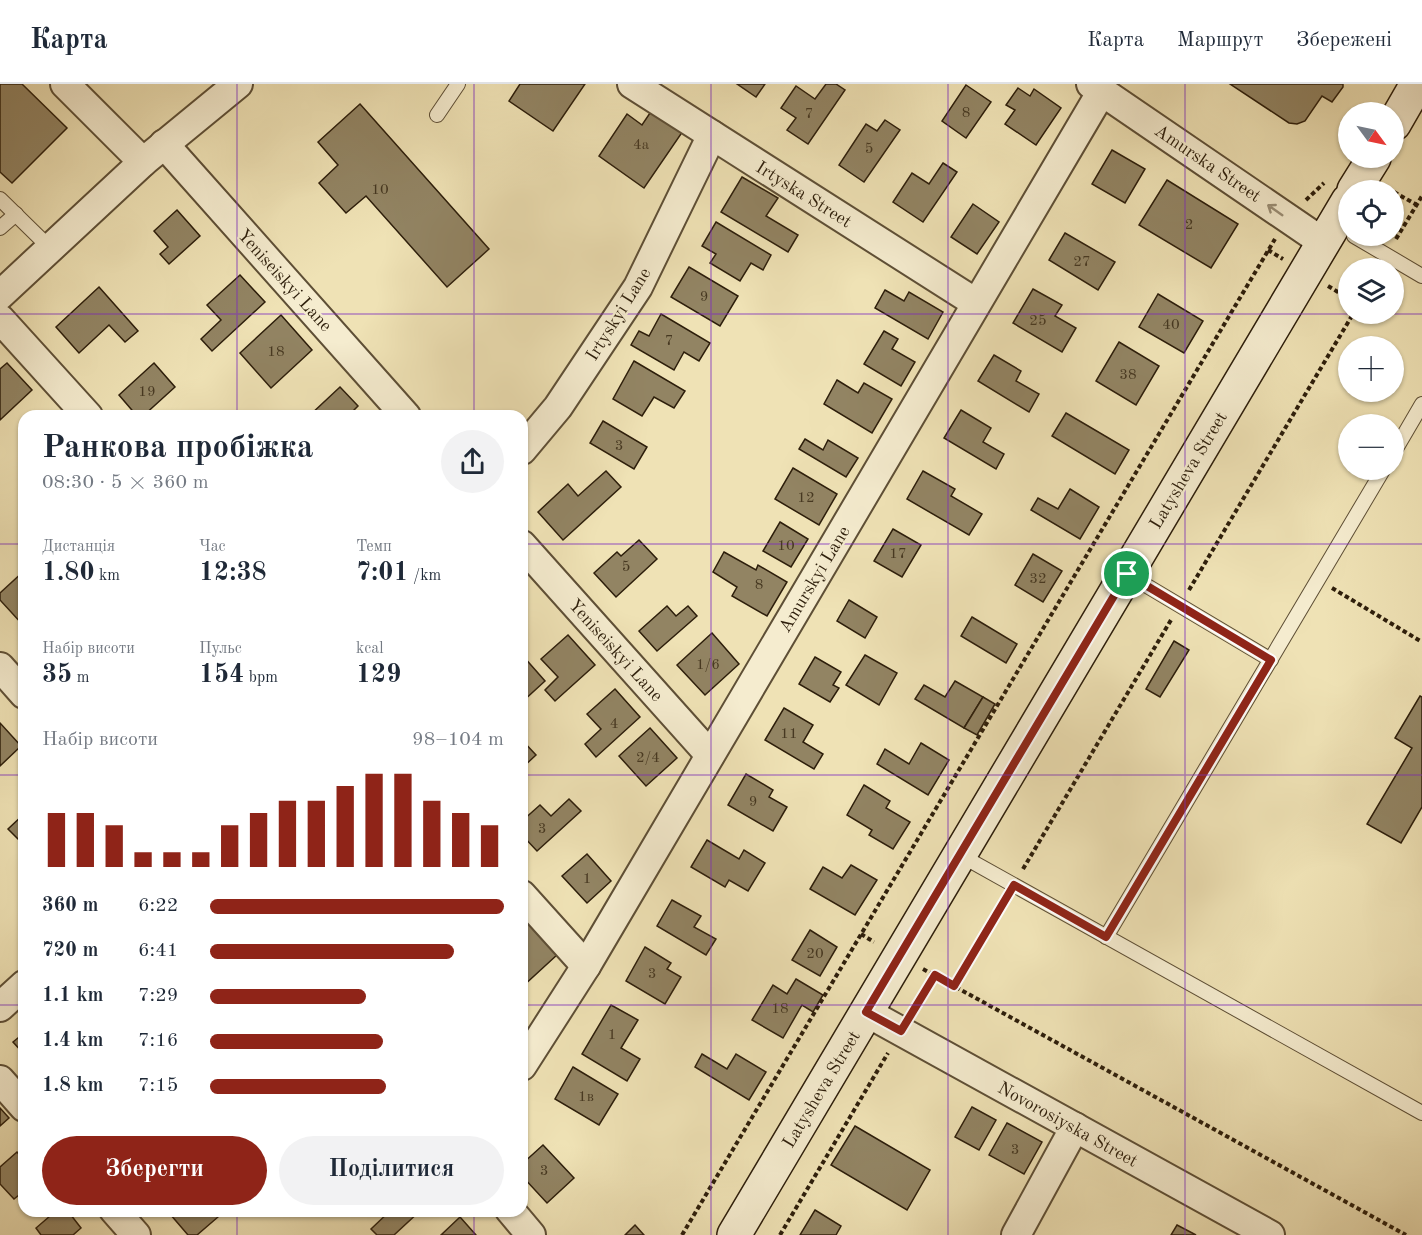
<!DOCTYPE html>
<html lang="uk">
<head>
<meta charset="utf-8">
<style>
  :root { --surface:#fff; --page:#f2f2f3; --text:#1f2937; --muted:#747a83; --line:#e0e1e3; --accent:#8f2418 }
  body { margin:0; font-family:"Old Standard TT",serif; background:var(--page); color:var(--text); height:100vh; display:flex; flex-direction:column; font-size:22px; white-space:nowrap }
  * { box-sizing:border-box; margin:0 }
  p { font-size:20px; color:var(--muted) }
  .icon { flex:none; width:33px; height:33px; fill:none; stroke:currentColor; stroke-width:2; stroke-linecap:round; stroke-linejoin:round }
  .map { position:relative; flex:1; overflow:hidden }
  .drawer { position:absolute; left:18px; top:326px; width:510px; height:807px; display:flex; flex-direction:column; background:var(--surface); border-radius:18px; box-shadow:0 2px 4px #0004 }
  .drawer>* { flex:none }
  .needle { width:39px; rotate:123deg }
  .fabs { position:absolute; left:1338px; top:18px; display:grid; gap:12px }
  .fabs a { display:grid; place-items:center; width:66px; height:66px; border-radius:50%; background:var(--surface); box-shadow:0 2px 4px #0004; font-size:30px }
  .pin { position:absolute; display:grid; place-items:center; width:51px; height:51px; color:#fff; margin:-26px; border:3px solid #fff; border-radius:50%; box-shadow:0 2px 6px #0007 }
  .round { display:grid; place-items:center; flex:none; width:63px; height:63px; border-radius:32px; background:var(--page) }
  .headline { display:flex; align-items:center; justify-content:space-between; height:102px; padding:0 24px }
  h1 { font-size:33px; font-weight:700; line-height:45px }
  .figures { display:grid; grid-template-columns:repeat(3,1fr); gap:9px; height:102px; padding:6px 24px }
  .figures div { display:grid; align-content:center }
  .figures b { font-size:26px; font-weight:700 }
  .figures small { font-size:16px; font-weight:400 }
  .figures p { font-size:16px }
  .chart { height:168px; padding:12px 24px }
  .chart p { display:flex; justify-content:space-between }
  .chart svg { width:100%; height:108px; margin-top:6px; stroke:var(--accent); stroke-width:6 }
  .primary-button { display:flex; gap:12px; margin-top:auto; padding:12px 24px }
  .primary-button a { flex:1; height:69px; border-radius:36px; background:var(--accent); color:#fff; font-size:24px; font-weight:700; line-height:69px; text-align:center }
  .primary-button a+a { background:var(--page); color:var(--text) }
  ul { padding:0 24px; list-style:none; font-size:20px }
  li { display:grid; grid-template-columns:96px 72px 1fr; align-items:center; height:45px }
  li i { height:15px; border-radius:8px; background:var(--accent) }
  header { display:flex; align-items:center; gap:36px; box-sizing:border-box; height:84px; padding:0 30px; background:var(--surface); border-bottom:2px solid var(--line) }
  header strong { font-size:28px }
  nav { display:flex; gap:33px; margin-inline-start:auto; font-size:21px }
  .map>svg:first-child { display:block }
  .building { fill:#928463; stroke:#2d1e0b; stroke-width:1.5 }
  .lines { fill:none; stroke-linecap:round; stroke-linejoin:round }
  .lane-casing { stroke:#5e4f36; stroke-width:16 }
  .street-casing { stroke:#5e4f36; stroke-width:32 }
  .secondary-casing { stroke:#2d1e0b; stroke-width:36 }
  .path { stroke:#2d1e0b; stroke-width:4; stroke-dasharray:4.5 3; stroke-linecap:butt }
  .lane { stroke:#f5eccf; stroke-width:14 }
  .street { stroke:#f5eccf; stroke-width:28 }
  .secondary { stroke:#f5eccf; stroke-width:33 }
  .oneway { stroke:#9b8f77 }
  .route-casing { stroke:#fff; stroke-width:12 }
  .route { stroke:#8f2418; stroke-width:8 }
  .grid { fill:none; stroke:#7b2cbf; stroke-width:1.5; stroke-opacity:0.55 }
  .labels { text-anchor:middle; stroke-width:4.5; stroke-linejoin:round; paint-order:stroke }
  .number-label { font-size:15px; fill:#463821 }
  .street-label { font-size:18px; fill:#2d1e0b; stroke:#f5eccf }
</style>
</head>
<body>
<header>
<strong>Карта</strong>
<nav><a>Карта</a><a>Маршрут</a><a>Збережені</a></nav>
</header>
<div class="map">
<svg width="1422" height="1151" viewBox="0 0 1422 1151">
  <rect width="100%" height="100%" fill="#efe2b5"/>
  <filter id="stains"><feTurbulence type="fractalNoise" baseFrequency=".00333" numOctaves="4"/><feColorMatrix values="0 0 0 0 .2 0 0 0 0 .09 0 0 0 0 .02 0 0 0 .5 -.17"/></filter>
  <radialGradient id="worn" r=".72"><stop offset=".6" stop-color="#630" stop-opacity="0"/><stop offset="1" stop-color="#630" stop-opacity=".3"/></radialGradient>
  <g class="building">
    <path d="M0 0H22L67 44 12 99 0 88Z"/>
    <path d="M520 0H585L553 47 509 17Z"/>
    <path d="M737 0H765L756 13Z"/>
    <path d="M826 0H836L845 6 808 60 787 46 796 34 781 24 796 2 815 15Z"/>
    <path d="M1230 0H1343V3L1332 18 1322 12 1305 37 1297 40 1289 39Z"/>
    <path d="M966 1 991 18 966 54 942 37Z"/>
    <path d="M1018 4 1030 12 1034 5 1061 24 1036 61 1005 40 1015 26 1006 21Z"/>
    <path d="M360 20 489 165 447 203 366 112 346 129 319 99 338 81 318 58Z"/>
    <path d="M652 26 683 47 644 104 599 72 627 30 642 41Z"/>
    <path d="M885 36 900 46 864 98 839 81 866 40 877 47Z"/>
    <path d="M1112 66 1145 85 1125 119 1092 100Z"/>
    <path d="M943 79 957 88 923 138 893 118 912 89 929 100Z"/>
    <path d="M742 93 778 114 766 132 798 151 788 168 721 128Z"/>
    <path d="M1167 96 1238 140 1211 184 1139 141Z"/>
    <path d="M973 120 999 138 977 170 951 153Z"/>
    <path d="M177 126 200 152 169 180 160 170 168 163 154 147Z"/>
    <path d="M716 138 771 171 763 186 751 179 740 197 710 179 716 170 702 162Z"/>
    <path d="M1065 149 1115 178 1098 206 1049 176Z"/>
    <path d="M689 183 738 212 720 242 671 213Z"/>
    <path d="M240 191 265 218 212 267 201 255 221 236 207 221Z"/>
    <path d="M99 203 138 247 125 258 109 241 79 269 56 243Z"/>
    <path d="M1033 205 1062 221 1055 232 1076 244 1062 268 1013 239Z"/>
    <path d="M885 206 904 217 909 208 943 228 928 255 875 224Z"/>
    <path d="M1158 210 1203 237 1184 269 1139 243Z"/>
    <path d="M661 230 710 259 699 277 684 268 674 286 631 261 639 247 649 252Z"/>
    <path d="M281 231 312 266 271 304 240 269Z"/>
    <path d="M884 247 898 255 892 265 915 278 901 302 864 280Z"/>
    <path d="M1119 258 1159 282 1136 321 1096 297Z"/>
    <path d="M994 271 1021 287 1016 297 1039 310 1029 328 978 297Z"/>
    <path d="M634 277 685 307 674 324 654 313 642 332 613 315Z"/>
    <path d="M7 279 32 306 0 336V285Z"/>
    <path d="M154 279 175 303 143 332H137L119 311Z"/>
    <path d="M837 296 858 309 864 299 892 315 872 349 824 320Z"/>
    <path d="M340 303 358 322 348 332H309Z"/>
    <path d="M961 326 991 344 983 358 1004 370 996 385 944 354Z"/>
    <path d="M1066 329 1129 366 1115 390 1052 352Z"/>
    <path d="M603 337 647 363 634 385 590 359Z"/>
    <path d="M805 355 823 366 828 356 858 374 846 393 799 365Z"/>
    <path d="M793 384 837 410 819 441 775 415Z"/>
    <path d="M606 387 621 403 563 456 538 428 568 400 578 412Z"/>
    <path d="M923 387 955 405 951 412 982 430 969 451 907 415Z"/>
    <path d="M1070 405 1099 423 1080 455 1031 426 1038 414 1058 425Z"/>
    <path d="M780 438 808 455 791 483 763 467Z"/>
    <path d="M893 445 921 461 902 493 874 477Z"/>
    <path d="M639 456 657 475 616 513 594 489 617 468 621 472Z"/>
    <path d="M724 468 756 486 758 481 787 498 767 532 732 512 737 503 713 488Z"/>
    <path d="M1033 470 1062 487 1043 518 1015 501Z"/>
    <path d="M24 487V538L22 540 0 516V509Z"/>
    <path d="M849 516 877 533 865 554 837 537Z"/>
    <path d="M667 522 676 532 688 522 697 532 657 567 639 547Z"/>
    <path d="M972 533 1017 560 1006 579 961 552Z"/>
    <path d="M712 549 739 580 705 611 677 581Z"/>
    <path d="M568 551 595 581 555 617 545 606 558 593 541 575Z"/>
    <path d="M1174 557 1189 566 1160 613 1146 605Z"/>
    <path d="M865 571 897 589 879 621 846 601Z"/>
    <path d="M523 572 545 597 522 618V573Z"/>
    <path d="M815 573 841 588 833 601 839 604 830 618 799 600Z"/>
    <path d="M955 597 983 613 964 644 915 615 924 601 945 613Z"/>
    <path d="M615 605 640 633 596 673 585 660 601 645 587 630Z"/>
    <path d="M1420 612 1422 613V723L1401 759 1367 740 1412 664 1395 654Z"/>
    <path d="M983 613 995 620 977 651 964 644Z"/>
    <path d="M784 624 813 641 803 658 823 670 814 685 765 656Z"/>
    <path d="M0 639 21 662 0 682Z"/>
    <path d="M650 644 677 674 646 702 619 672Z"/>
    <path d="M522 656 536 671 522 684Z"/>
    <path d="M921 659 949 676 928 711 877 680 885 665 909 680Z"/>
    <path d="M746 690 773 706 769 713 787 723 773 747 728 721Z"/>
    <path d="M864 701 890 717 886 724 910 738 893 765 869 751 872 746 847 731Z"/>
    <path d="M569 715 581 727 537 767 522 751V737L540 721 551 732Z"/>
    <path d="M24 730V761L8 745Z"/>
    <path d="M707 756 739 775 744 766 765 779 748 807 729 796 725 803 691 783Z"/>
    <path d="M587 770 611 797 587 819 562 792Z"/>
    <path d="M851 781 877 796 855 831 810 805 823 783 842 794Z"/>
    <path d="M672 816 701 832 694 843 716 855 706 871 657 842Z"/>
    <path d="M522 830 558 870 522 903Z"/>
    <path d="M810 846 837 863 820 892 792 876Z"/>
    <path d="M645 863 671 879 667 885 681 893 665 920 626 897Z"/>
    <path d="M796 895 823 911 813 928 802 921 783 954 752 936 773 901 787 910Z"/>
    <path d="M611 921 638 936 621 964 640 975 627 997 582 970Z"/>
    <path d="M24 949V970L13 958Z"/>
    <path d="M702 970 727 985 736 970 766 988 749 1016 695 983Z"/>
    <path d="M573 983 618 1010 599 1041 555 1015Z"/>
    <path d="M972 1023 996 1036 979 1066 955 1053Z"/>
    <path d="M0 1024 9 1034 0 1042Z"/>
    <path d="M1007 1039 1042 1058 1024 1090 989 1071Z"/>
    <path d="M855 1042 930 1086 907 1126 831 1081Z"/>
    <path d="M543 1061 574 1094 547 1119 522 1092V1080Z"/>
    <path d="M17 1068 24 1076V1107L14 1115 0 1100V1083Z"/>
    <path d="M57 1126H67L81 1144 73 1151H41L36 1144Z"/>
    <path d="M174 1126H213L218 1133 197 1151H188L170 1130Z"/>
    <path d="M391 1126H421L394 1151H377L371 1145Z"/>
    <path d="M815 1126 841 1142 836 1151H800Z"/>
    <path d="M460 1133 476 1151H441Z"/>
    <path d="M635 1141 644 1151H625Z"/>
    <path d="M1177 1141 1196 1151H1171Z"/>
  </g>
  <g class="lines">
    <g class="lane-casing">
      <g id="lane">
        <path d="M437 31 458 0"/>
        <path d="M0 115 50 164"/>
        <path d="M0 144 16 130"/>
        <path d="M1354 152 1422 192"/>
        <path d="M1394 368 1422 320"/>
        <path d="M1127 490 1271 576"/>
        <path d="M960 771 1422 1029"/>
        <path d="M1106 853 1383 386"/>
      </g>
    </g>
    <g class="street-casing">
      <g id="street">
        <path d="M65 0 143 78"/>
        <path d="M632 0 976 219"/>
        <path d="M1091 0 1324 159"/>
        <path d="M164 60 406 332"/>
        <path d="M0 211 143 78 238 0"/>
        <path d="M0 235 88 332"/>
        <path d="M522 366 558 323 638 203 712 51"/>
        <path d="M522 461 710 671"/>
        <path d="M0 583 24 610"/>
        <path d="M522 811 586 882"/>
        <path d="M0 923 24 901"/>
        <path d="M866 928 1270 1151"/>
        <path d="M522 982 586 882 1102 7"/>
        <path d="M0 996 24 1023"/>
        <path d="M114 1126 136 1151"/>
        <path d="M510 1126 531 1151"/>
        <path d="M1016 1151 1075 1043"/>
      </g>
    </g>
    <g class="secondary-casing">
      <g id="secondary">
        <path d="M1394 40 1417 0"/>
        <path d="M1354 106 1374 74"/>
        <path d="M734 1151 1348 117"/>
      </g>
    </g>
    <g class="path">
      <path d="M1394 108 1417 121"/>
      <path d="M1306 116 1324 99"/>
      <path d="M1396 155 1422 112"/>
      <path d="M1268 166 1283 175"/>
      <path d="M1328 202 1348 214"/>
      <path d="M1332 504 1422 558"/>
      <path d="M1189 506 1353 230"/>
      <path d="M1023 785 1171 536"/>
      <path d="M861 850 874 858"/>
      <path d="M923 885 1406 1151"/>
      <path d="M954 902 1004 817"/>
      <path d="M913 926 935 891"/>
      <path d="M682 1151 1275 155"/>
      <path d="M780 1151 888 969"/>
    </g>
    <use href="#lane" class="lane"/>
    <use href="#street" class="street"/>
    <use href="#secondary" class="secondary"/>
  </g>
  <defs><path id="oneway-shaft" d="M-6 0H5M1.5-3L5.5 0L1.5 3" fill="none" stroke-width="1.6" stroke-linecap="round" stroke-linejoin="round" transform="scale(1.5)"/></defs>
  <use class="oneway" href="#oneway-shaft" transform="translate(1275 126) rotate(-145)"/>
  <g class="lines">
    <g class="route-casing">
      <path id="route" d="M1127 490 1271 576 1106 853 1014 801 954 902 935 891 901 947 866 928Z"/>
    </g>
    <use href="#route" class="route"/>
  </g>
  <path class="grid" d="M237 0V332M474 0V332M711 0V1151M948 0V1151M1185 0V1151M0 230H1422M0 460H24M522 460H1422M0 691H24M522 691H1422M0 921H24M522 921H1422M237 1126V1151M474 1126V1151"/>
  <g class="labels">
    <g class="number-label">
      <text x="966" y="33">8</text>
      <text x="809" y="34">7</text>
      <text x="641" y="65">4а</text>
      <text x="869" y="69">5</text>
      <text x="380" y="110">10</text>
      <text x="1189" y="145">2</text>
      <text x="1082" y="182">27</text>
      <text x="704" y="217">9</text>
      <text x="1038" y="241">25</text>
      <text x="1171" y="245">40</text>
      <text x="669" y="261">7</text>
      <text x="276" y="272">18</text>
      <text x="1128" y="295">38</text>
      <text x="147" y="312">19</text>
      <text x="619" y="366">3</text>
      <text x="806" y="418">12</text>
      <text x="786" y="466">10</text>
      <text x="898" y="474">17</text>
      <text x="626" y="487">5</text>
      <text x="1038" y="499">32</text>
      <text x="759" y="505">8</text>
      <text x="708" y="585">1/6</text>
      <text x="614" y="644">4</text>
      <text x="789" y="654">11</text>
      <text x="648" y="678">2/4</text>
      <text x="753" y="722">9</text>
      <text x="542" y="749">3</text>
      <text x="587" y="799">1</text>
      <text x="815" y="874">20</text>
      <text x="652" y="894">3</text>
      <text x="780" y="929">18</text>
      <text x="612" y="955">1</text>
      <text x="586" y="1017">1в</text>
      <text x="1015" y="1070">3</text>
      <text x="544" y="1091">3</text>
    </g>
    <g class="street-label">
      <text transform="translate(1208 79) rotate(34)" y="6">Amurska Street</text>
      <text transform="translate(804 110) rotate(32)" y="6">Irtyska Street</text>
      <text transform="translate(285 196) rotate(48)" y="6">Yeniseiskyi Lane</text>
      <text transform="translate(618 230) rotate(-58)" y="6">Irtyskyi Lane</text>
      <text transform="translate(1188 386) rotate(-59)" y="6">Latysheva Street</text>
      <text transform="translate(814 495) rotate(-59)" y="6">Amurskyi Lane</text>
      <text transform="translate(616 566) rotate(48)" y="6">Yeniseiskyi Lane</text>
      <text transform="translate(821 1005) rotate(-59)" y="6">Latysheva Street</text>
      <text transform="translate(1068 1040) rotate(29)" y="6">Novorosiyska Street</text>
    </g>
  </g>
  <rect width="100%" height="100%" filter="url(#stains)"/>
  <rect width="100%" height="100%" fill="url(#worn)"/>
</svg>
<div class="fabs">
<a><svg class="needle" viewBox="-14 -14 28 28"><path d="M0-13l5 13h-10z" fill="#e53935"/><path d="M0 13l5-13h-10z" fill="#747a83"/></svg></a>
<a><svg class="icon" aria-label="locate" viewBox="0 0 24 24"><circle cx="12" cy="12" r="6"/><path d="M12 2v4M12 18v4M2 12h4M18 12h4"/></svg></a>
<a><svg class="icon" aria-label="layers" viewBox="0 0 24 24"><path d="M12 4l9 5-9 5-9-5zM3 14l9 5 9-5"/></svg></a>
<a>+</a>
<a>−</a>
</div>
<div class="pin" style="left:1127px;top:490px;background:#1e9e55"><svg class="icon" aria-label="arrive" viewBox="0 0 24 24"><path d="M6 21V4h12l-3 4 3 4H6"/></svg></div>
<section class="drawer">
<div class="headline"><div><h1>Ранкова пробіжка</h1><p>08:30 · 5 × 360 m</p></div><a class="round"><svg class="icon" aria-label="share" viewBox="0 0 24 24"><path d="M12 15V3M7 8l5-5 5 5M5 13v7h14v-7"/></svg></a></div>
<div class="figures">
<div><p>Дистанція</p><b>1.80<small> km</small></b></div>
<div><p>Час</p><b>12:38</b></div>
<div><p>Темп</p><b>7:01<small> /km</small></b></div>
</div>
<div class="figures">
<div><p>Набір висоти</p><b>35<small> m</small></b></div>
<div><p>Пульс</p><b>154<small> bpm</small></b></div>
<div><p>kcal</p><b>129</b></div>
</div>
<div class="chart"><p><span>Набір висоти</span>98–104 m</p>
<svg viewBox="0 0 160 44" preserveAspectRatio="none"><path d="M5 44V22M15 44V22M25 44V27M35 44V38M45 44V38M55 44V38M65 44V27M75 44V22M85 44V17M95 44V17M105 44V11M115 44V6M125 44V6M135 44V17M145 44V22M155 44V27"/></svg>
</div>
<ul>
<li><b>360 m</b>6:22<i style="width:100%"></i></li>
<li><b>720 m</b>6:41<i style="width:83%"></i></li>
<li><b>1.1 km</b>7:29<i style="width:53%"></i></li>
<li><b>1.4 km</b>7:16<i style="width:59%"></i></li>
<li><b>1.8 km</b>7:15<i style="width:60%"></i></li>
</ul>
<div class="primary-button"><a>Зберегти</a><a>Поділитися</a></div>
</section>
</div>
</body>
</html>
